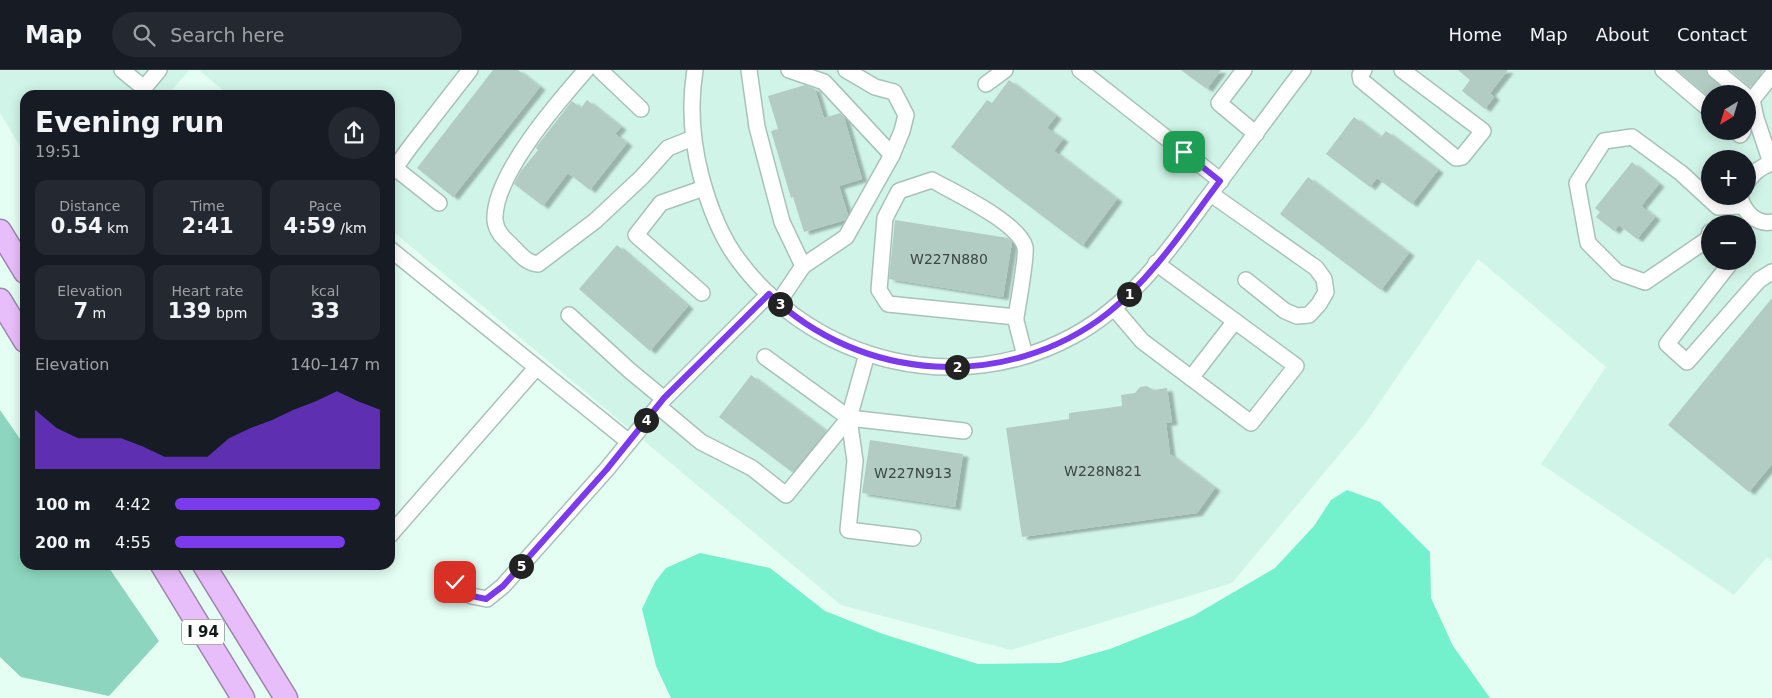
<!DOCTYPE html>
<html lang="en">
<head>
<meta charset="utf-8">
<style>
  :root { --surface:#171b24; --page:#242831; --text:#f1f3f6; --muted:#9ea1a6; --line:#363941; --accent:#7c3aed }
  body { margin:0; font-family:"DejaVu Sans",sans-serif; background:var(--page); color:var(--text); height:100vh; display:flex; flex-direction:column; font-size:19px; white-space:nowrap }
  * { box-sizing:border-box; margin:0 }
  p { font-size:16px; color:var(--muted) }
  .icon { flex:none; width:28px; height:28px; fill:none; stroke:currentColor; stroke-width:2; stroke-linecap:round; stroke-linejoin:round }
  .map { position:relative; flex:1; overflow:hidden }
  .details { position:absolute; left:20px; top:20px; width:375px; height:480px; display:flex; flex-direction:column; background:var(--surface); border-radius:15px; box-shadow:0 2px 12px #0003 }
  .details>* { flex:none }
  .needle { width:32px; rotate:218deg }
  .tools { position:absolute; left:1701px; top:15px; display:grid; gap:10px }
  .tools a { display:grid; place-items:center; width:55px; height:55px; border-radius:50%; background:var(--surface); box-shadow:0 2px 12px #0003; font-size:25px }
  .pin { position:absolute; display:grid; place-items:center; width:42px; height:42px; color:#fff; margin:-21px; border-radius:10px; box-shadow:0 2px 8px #0006 }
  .km { position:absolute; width:25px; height:25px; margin:-12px; border-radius:50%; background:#222; color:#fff; font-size:14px; line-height:25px; text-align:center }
  .round { display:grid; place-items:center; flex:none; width:52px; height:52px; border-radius:26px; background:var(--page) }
  .overview { display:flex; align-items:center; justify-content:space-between; height:85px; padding:0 15px }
  h1 { font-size:28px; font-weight:700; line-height:38px }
  .metrics { display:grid; grid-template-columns:repeat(3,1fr); gap:8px; height:85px; padding:5px 15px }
  .metrics div { display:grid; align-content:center; border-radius:12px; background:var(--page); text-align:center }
  .metrics b { font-size:21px; font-weight:700 }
  .metrics small { font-size:14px; font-weight:400 }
  .metrics p { font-size:14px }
  .chart { height:140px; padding:10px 15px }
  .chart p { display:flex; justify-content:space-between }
  .chart svg { width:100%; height:90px; margin-top:5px; fill:var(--accent); opacity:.7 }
  ul { padding:0 15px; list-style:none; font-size:16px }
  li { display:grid; grid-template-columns:80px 60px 1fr; align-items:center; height:38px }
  li i { height:12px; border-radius:6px; background:var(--accent) }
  header { display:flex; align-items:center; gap:30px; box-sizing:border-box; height:70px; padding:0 25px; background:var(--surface); border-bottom:1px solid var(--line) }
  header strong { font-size:24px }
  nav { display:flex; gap:28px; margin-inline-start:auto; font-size:18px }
  .search { width:350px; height:45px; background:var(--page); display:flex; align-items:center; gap:12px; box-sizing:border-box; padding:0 18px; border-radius:28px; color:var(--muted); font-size:19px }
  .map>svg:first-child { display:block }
  .built { fill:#d1f4e8; fill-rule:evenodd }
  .green { fill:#8dd5be }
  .water { fill:#73f0cc }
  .building { fill:#b3ccc3; filter:url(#shadow) }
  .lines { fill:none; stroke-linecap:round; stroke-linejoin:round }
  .minor-casing { stroke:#a9c2b9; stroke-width:18 }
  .highway-casing { stroke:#9d85ab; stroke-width:25 }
  .minor { stroke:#fff; stroke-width:15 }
  .highway { stroke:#e8befa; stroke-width:22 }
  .route-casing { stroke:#fff; stroke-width:10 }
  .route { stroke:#7c3aed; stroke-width:6 }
  .labels { text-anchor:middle; stroke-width:4; stroke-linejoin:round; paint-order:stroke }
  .number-label { font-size:14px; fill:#3a4743 }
  .shield { fill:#fff; stroke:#595f5d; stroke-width:1 }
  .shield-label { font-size:15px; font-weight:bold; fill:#121b18 }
</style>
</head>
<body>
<header>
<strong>Map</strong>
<div class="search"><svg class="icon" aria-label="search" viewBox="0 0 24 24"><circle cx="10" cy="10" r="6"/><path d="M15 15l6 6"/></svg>Search here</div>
<nav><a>Home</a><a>Map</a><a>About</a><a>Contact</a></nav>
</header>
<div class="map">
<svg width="1772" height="628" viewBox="0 0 1772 628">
  <defs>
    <filter id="shadow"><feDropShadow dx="5.5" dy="3" stdDeviation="1" flood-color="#0004"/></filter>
  </defs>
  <rect width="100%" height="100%" fill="#e4fef4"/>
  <g class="built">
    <path d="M0 0H189L168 25H25V84L0 43Z"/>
    <path d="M199 0H1772V491L1767 487 1734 525 1541 394 1606 297 1478 189 1364 355 1232 513 1011 580 841 535 390 159V25H229ZM1710 24H1748V61H1710ZM1710 89H1748V126H1710ZM1710 154H1748V191H1710Z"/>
  </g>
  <path class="green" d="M0 340 25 376V495H107L159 571 109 626 21 607 0 587Z"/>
  <path class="water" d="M1347 420 1380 432 1430 482 1431 528 1453 576 1490 628H671L656 596 642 539 655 512 666 498 700 483 770 498 825 541 883 564 978 594 1060 593 1110 579 1193 546 1275 498 1314 456 1331 430Z"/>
  <g class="building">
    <path d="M493 0H518L540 17 453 127 417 98Z"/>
    <path d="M1181 0H1221L1207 19Z"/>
    <path d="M1458 0H1508L1490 23 1494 27 1485 39 1462 21 1470 10Z"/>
    <path d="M1677 0H1706L1709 7 1729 24H1710V28Z"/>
    <path d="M1730 0H1764L1750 17Z"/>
    <path d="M1009 10 1056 46 1047 58 1063 69 1054 81 1117 129 1082 176 951 77 987 30 992 33Z"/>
    <path d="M805 15 815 19 824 48 840 43 844 47 862 109 839 116 848 145 845 150 804 162 793 127 791 128 771 61 778 59 768 26Z"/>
    <path d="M587 30 621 57 615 64 627 73 590 120 568 103 543 136 514 114 521 101 538 80 536 78 537 76 572 31 581 38Z"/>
    <path d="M1354 47 1381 67 1386 61 1438 100 1412 134 1377 108 1370 117 1326 84Z"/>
    <path d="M1632 92 1659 114 1641 136 1655 147 1637 169 1619 155 1614 161 1596 147 1600 142 1595 138Z"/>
    <path d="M1308 107 1409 183 1381 220 1280 144Z"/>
    <path d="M895 150 1008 168 1012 172 1003 227 889 209Z"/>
    <path d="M617 175 688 236 650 281 579 219Z"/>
    <path d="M1772 228V394L1749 422 1668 355Z"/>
    <path d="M751 305 826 361 792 402 719 347Z"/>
    <path d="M1147 316 1153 320 1167 318 1172 352 1166 353 1170 384 1215 418 1197 443 1022 467 1006 358 1069 349V343L1122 336 1121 325 1135 323 1140 317Z"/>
    <path d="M870 370 963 384 955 437 862 423Z"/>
  </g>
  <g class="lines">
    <g class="minor-casing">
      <g id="minor">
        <path d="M122 0 144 18 159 0"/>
        <path d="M586 0C558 32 493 106 495 150 496 161 503 168 511 175 519 183 526 193 538 194L595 151 642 107 668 78 693 68"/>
        <path d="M600 0 641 39"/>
        <path d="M695 0C689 36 692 71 701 106 709 136 720 166 739 191 816 294 959 328 1073 266 1131 235 1170 179 1208 127 1240 85 1271 42 1303 0"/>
        <path d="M749 0 757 57 782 152 803 196 778 233"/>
        <path d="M789 0 824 12 892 85 902 61 906 45 894 22 875 17 846 0"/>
        <path d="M1080 0 1221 111"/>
        <path d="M1244 0 1219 33 1256 64"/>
        <path d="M1364 0 1360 5 1361 10 1456 88 1462 87 1483 61 1402 0"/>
        <path d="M1663 0 1710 40"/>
        <path d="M1715 0 1744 24"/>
        <path d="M986 14 1005 0"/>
        <path d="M1736 61 1740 65 1743 61"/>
        <path d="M1771 93 1756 48 1752 30 1772 5"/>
        <path d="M1748 111C1754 102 1762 96 1772 93"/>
        <path d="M1211 124 1316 198 1324 209 1326 222 1319 234 1309 245 1297 246 1285 241 1246 210"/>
        <path d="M1740 126C1743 141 1756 155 1772 152"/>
        <path d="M439 133 395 98 410 77 470 0"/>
        <path d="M1710 162 1708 169 1645 212 1617 202 1588 173 1577 113 1604 71 1632 67 1681 103 1718 137 1742 136"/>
        <path d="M390 179 629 372"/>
        <path d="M1732 191 1667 274 1687 292 1759 210 1772 202"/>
        <path d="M803 196 846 167 892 85"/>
        <path d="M702 223 636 165 661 133 704 118"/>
        <path d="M1114 238 1142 271 1251 353 1296 296 1156 193"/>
        <path d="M569 245 629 300 664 329"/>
        <path d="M1016 247 888 234 879 220 885 148 899 121 932 110C955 123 1018 152 1025 177 1027 186 1018 234 1016 247V251L1025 286"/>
        <path d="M867 284 849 348 855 391 848 460 913 468"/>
        <path d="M765 287 849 348 964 361"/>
        <path d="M1191 308 1235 251"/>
        <path d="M658 336 701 372 752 398 786 425 849 348"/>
        <path d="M390 465 536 298"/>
        <path d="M455 513 472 526 487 529 503 516 607 399 664 329 769 224"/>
      </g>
    </g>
    <g class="highway-casing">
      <g id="highway">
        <path d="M0 161 25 202"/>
        <path d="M0 230 25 271"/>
        <path d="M162 495 243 628"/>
        <path d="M204 495 286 628"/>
      </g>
    </g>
    <use href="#minor" class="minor"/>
    <use href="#highway" class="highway"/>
  </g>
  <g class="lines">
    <g class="route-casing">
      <path id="route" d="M455 512 472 526 486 529 503 516 607 399 664 328 769 224C861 313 1007 322 1108 243 1153 207 1186 156 1220 111L1184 82"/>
    </g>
    <use href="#route" class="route"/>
  </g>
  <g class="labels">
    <g class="number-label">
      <text x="949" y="194">W227N880</text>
      <text x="1103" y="406">W228N821</text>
      <text x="913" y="408">W227N913</text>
    </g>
    <rect class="shield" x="182" y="549.5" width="42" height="25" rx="4"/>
    <g class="shield-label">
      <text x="203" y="567">I 94</text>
    </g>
  </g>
</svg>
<div class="tools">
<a><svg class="needle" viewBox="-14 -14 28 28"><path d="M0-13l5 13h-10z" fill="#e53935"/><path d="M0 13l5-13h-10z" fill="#9ea1a6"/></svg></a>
<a>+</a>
<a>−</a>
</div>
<div class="pin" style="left:1184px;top:82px;background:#1e9e55"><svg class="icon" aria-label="arrive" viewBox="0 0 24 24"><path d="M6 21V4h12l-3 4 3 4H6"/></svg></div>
<div class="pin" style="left:455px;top:512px;background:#d93025"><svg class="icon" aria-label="check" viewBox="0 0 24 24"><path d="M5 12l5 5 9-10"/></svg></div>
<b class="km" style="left:1129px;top:224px">1</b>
<b class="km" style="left:957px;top:297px">2</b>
<b class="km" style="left:780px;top:234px">3</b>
<b class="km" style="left:646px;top:350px">4</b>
<b class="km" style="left:521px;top:496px">5</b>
<section class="details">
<div class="overview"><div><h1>Evening run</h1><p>19:51</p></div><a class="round"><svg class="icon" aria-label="share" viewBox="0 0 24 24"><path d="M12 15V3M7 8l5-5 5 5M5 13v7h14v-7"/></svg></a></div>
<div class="metrics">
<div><p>Distance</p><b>0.54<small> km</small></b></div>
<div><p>Time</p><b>2:41</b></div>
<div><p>Pace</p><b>4:59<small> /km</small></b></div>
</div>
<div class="metrics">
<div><p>Elevation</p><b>7<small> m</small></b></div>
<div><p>Heart rate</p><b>139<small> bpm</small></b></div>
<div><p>kcal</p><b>33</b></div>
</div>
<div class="chart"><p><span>Elevation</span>140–147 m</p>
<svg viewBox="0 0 160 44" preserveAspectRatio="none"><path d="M0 44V15L10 24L20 29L30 29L40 29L50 33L60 38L70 38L80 38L90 29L100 24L110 20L120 15L130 11L140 6L150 11L160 15V44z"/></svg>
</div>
<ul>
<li><b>100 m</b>4:42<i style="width:100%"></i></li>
<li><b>200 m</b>4:55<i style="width:83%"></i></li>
</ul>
</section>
</div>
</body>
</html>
